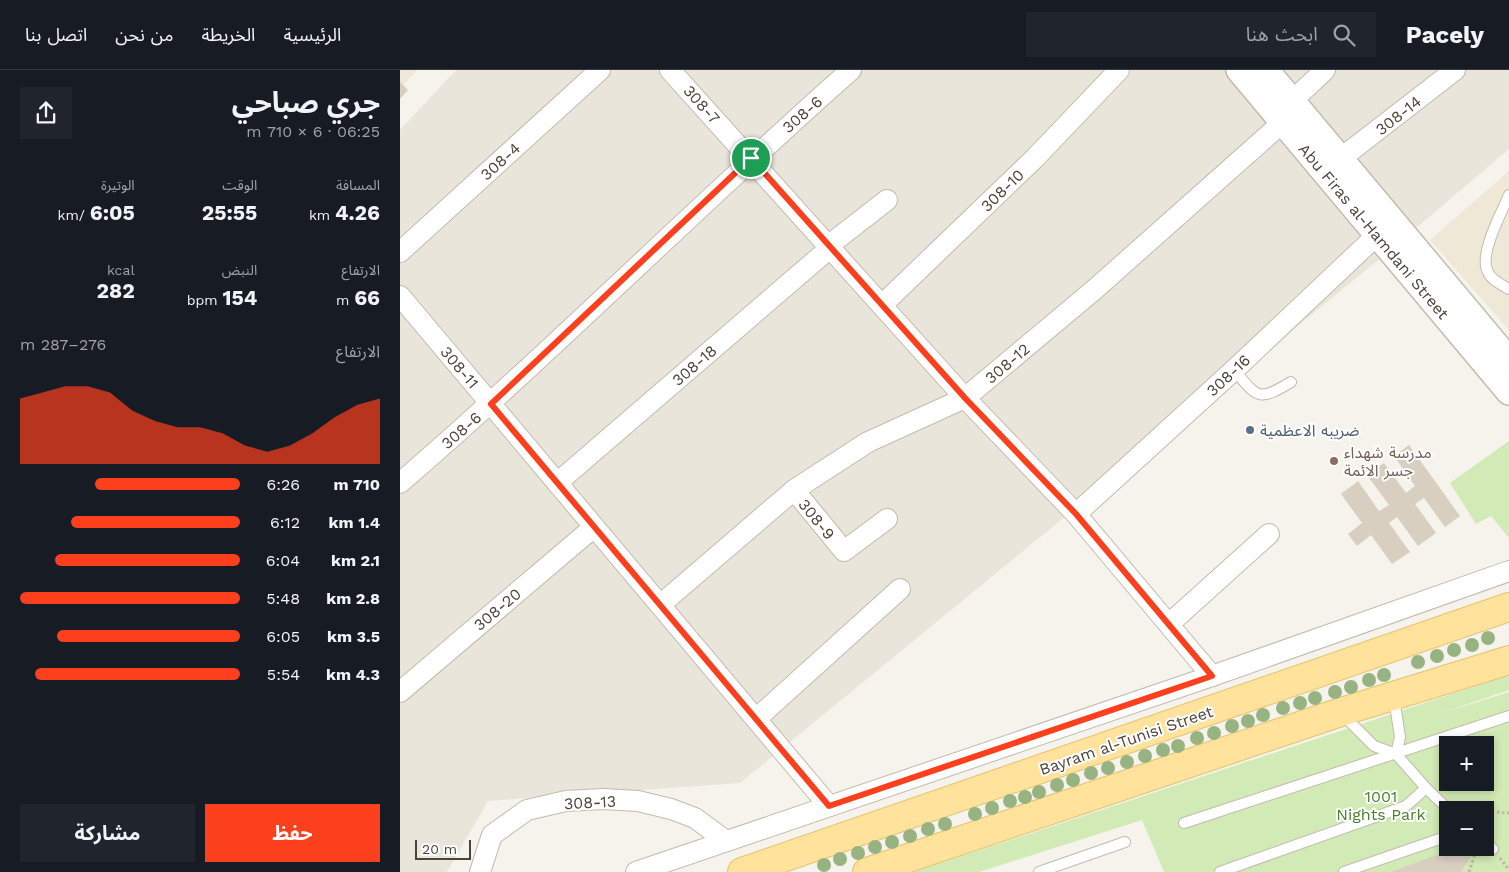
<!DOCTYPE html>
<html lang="ar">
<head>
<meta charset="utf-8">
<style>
  :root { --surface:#171b24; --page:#20242c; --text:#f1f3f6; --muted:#9ea1a6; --line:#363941; --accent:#fc3f1d }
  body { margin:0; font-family:"Work Sans","Noto Sans Arabic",sans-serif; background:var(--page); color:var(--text); direction:rtl; height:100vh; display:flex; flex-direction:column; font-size:19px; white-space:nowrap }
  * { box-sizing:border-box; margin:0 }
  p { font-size:16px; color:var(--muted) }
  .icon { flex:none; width:28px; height:28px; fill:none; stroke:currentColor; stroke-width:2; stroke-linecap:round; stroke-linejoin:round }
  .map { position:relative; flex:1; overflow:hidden; direction:ltr }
  .side { display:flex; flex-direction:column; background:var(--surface); width:400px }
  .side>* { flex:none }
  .fabs { position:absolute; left:1039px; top:666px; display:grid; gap:10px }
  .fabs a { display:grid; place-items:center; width:55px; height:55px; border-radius:0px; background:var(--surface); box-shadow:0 2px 8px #0003; font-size:25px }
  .scale { position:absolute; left:15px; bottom:12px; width:56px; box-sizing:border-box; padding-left:5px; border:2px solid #4b4439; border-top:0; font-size:14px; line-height:18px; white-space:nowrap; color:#4b4439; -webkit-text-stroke:4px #fff; paint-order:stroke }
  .pin { position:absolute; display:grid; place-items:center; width:42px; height:42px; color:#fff; margin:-21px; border:2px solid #fff; border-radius:50%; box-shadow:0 1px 5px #0007 }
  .round { display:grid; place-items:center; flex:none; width:52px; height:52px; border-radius:0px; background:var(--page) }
  .head { display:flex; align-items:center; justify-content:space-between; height:85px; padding:0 20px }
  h1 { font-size:28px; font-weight:700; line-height:38px }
  .figures { display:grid; grid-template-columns:repeat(3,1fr); gap:8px; height:85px; padding:5px 20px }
  .figures div { display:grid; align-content:center }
  .figures b { font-size:21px; font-weight:700 }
  .figures small { font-size:14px; font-weight:400 }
  .figures p { font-size:14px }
  .chart { height:140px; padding:10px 20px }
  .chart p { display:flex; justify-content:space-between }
  .chart svg { width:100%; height:90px; margin-top:5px; fill:var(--accent); opacity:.7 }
  .button { display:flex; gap:10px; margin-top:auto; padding:10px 20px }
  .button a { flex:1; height:58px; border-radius:0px; background:var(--accent); color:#fff; font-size:20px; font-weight:700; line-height:58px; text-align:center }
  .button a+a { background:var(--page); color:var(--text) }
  ul { padding:0 20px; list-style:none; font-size:16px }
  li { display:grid; grid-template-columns:80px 60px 1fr; align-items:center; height:38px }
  li i { height:12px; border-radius:6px; background:var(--accent) }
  header { display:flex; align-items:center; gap:30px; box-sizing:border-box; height:70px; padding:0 25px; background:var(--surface); border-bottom:1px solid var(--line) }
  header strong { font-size:24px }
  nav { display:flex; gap:28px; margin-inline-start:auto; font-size:18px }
  .search { width:350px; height:45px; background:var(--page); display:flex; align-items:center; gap:12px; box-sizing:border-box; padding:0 18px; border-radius:0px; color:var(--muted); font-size:19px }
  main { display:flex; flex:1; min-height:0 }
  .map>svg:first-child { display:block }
  .residential { fill:#eae5da }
  .education { fill:#efe8d6 }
  .green { fill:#d2eab5; fill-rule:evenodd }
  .building { fill:#d8cfc1 }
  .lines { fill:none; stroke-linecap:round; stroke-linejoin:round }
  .service-casing { stroke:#c2bbae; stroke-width:12 }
  .minor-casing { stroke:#c2bbae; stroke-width:22 }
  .tertiary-casing { stroke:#c2bbae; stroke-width:28 }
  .primary-casing { stroke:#e6c16a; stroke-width:30 }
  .path { stroke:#c4b79f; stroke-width:3; stroke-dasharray:2.5 2.5; stroke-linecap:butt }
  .service { stroke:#fff; stroke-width:10 }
  .minor { stroke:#fff; stroke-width:20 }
  .tertiary { stroke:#fff; stroke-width:25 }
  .primary { stroke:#ffe39c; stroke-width:28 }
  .tree { fill:#97b381 }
  .route-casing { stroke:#fff; stroke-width:10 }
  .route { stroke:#fc3f1d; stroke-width:6 }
  .service-dot { fill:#5c6f8a; stroke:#fff; stroke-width:2 }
  .education-dot { fill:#8d6e63; stroke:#fff; stroke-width:2 }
  .labels { text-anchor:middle; stroke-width:4; stroke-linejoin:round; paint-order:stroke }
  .street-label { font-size:16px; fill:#4b4439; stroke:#fff }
  .service-label { font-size:16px; fill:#4e5e75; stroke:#fff; text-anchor:start }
  .education-label { font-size:16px; fill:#785e54; stroke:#fff; text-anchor:start }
  .park-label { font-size:16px; fill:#4a7f2a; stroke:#fff }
</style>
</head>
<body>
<header>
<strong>Pacely</strong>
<div class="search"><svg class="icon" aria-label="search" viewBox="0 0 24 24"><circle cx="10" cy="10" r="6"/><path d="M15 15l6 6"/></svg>ابحث هنا</div>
<nav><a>الرئيسية</a><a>الخريطة</a><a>من نحن</a><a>اتصل بنا</a></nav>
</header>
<main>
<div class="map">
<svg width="1109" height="802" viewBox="0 0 1109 802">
  <rect width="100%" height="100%" fill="#f6f3ec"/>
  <path class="residential" d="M56 0H1109V79L988 182 340 713 88 731 47 802H0V60Z"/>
  <g class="education">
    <path d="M0 0H17L0 19Z"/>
    <path d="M1109 101V260L1030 170Z"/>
  </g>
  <g class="green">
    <path d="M1109 371V468L1091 446 1076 454 1050 413Z"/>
    <path d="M1109 605V620L1039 644 1109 622V802H764L742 750 579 802H514ZM1048 675H1085V712H1048ZM1048 740H1085V778H1048Z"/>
  </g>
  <g class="building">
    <path d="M0 12 8 20 0 29Z"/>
    <path d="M1009 375 1060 446 1045 457 1024 428 1015 434 1036 463 1018 476 997 447 989 453 1010 482 992 494 971 465 957 476 948 464 962 453 941 424 958 411 979 441 989 435 967 405 984 393 1006 423 1015 416 994 386Z"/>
    <path d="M1055 778 1072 785 1061 802H991Z"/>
  </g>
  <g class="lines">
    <g class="service-casing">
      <g id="service">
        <path d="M1109 125C1102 142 1078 185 1088 202 1091 210 1102 215 1109 219"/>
        <path d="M834 300C858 328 858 332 891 312"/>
        <path d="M994 628 1000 667 996 684"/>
        <path d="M942 644 974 676 996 684 1026 718 1049 740"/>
        <path d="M784 753 1109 646"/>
        <path d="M1085 772 1093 779"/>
        <path d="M639 802 725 772"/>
        <path d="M820 802 1006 736 1026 718"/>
        <path d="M944 802 1048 766"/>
      </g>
    </g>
    <g class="minor-casing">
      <g id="minor">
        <path d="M270 0 565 328 676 444 812 606"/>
        <path d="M892 31 925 0"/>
        <path d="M940 89 1055 0"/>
        <path d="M428 176 487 130"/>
        <path d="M0 182 200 0"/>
        <path d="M0 226 429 736"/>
        <path d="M482 235 635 88 719 0"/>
        <path d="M0 413C154 280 298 135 451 0"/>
        <path d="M157 413 430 178"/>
        <path d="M394 420 444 481 487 449"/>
        <path d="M676 444 834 300 977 165"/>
        <path d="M260 535 394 420 468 372 565 328 694 220 883 52"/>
        <path d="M769 554 869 464"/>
        <path d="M0 622 194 457"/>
        <path d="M356 649 500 519"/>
        <path d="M80 802 92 765 127 740 166 731 203 729 238 731 271 739 295 748 326 771"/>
        <path d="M236 802 812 606 1109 501"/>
      </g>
    </g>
    <g class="tertiary-casing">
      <g id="tertiary">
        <path d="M839 0 1109 322"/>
        <path d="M866 0 1109 290"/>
      </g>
    </g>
    <g class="primary-casing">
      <g id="primary">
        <path d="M342 802 1109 537"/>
        <path d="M467 802 941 642 1109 590"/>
      </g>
    </g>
    <g class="path">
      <path d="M1097 742 1109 743"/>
      <path d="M1064 781 1067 778"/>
      <path d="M1100 788 1109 800"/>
      <path d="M1069 802 1075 784 1070 778"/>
    </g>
    <use href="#service" class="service"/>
    <use href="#minor" class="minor"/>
    <use href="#tertiary" class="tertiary"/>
    <use href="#primary" class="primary"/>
  </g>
  <g class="tree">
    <circle cx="1088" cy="568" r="7"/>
    <circle cx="1072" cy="575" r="7"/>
    <circle cx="1054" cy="580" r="7"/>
    <circle cx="1037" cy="586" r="7"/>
    <circle cx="1018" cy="592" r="7"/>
    <circle cx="984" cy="605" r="7"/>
    <circle cx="969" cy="610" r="7"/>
    <circle cx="951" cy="617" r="7"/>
    <circle cx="935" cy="622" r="7"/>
    <circle cx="915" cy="628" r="7"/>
    <circle cx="900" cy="633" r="7"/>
    <circle cx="883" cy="638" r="7"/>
    <circle cx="863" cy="645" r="7"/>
    <circle cx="848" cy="651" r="7"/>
    <circle cx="832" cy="656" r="7"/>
    <circle cx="814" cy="663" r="7"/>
    <circle cx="797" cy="668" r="7"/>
    <circle cx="778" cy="676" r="7"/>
    <circle cx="763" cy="680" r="7"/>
    <circle cx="745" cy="686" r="7"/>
    <circle cx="727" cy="692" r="7"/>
    <circle cx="708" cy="698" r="7"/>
    <circle cx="691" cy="703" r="7"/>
    <circle cx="673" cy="710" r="7"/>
    <circle cx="657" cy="715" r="7"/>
    <circle cx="639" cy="722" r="7"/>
    <circle cx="625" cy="727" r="7"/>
    <circle cx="610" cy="731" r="7"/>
    <circle cx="592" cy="738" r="7"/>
    <circle cx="575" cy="744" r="7"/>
    <circle cx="545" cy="754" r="7"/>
    <circle cx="528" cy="759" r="7"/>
    <circle cx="510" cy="766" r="7"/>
    <circle cx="492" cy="772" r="7"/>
    <circle cx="475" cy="777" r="7"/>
    <circle cx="458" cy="783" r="7"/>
    <circle cx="440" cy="789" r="7"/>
    <circle cx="424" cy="795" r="7"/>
  </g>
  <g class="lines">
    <g class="route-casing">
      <path id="route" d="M351 88 565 328 676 444 812 606 429 736 91 334Z"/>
    </g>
    <use href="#route" class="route"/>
  </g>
  <circle class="service-dot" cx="850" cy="360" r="5"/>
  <circle class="education-dot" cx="934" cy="391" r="5"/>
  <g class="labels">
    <g class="street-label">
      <text transform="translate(302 34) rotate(48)" y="6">308-7</text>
      <text transform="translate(402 44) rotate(-41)" y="6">308-6</text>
      <text transform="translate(998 45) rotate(-38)" y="6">308-14</text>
      <text transform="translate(100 91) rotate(-42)" y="6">308-4</text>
      <text transform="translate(602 120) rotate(-44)" y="6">308-10</text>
      <text transform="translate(974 161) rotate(50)" y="6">Abu Firas al-Hamdani Street</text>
      <text transform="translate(607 293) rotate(-40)" y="6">308-12</text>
      <text transform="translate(294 295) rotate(-41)" y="6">308-18</text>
      <text transform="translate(60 297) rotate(50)" y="6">308-11</text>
      <text transform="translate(828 305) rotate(-43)" y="6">308-16</text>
      <text transform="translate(61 360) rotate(-41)" y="6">308-6</text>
      <text transform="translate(417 449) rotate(51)" y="6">308-9</text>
      <text transform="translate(97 539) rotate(-40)" y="6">308-20</text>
      <text transform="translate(726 670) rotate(-19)" y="6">Bayram al-Tunisi Street</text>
      <text transform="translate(190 732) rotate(-3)" y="6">308-13</text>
    </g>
    <g class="service-label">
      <text x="860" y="366">ضريبه الاعظمية</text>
    </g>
    <g class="education-label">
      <text x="944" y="388">مدرسة شهداء<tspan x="944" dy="18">جسر الائمة</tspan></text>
    </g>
    <g class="park-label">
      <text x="981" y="732">1001<tspan x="981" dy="18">Nights Park</tspan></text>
    </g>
  </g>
</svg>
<div class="fabs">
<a>+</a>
<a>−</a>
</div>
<div class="scale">20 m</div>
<div class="pin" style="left:351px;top:88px;background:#1e9e55"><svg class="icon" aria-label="arrive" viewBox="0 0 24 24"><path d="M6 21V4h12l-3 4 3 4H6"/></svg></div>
</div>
<section class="side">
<div class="head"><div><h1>جري صباحي</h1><p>06:25 · 6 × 710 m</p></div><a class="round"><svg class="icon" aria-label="share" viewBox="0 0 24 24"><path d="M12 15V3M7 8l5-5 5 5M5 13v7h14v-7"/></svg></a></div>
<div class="figures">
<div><p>المسافة</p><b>4.26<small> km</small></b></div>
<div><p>الوقت</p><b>25:55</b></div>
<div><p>الوتيرة</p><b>6:05<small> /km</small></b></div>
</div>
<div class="figures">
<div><p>الارتفاع</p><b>66<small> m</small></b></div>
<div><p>النبض</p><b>154<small> bpm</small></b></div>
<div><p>kcal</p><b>282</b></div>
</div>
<div class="chart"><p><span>الارتفاع</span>276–287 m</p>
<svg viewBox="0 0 160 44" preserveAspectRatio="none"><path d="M0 44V12L10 9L20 6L30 6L40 9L50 18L60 23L70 26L80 26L90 29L100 35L110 38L120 35L130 29L140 21L150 15L160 12V44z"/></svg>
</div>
<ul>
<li><b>710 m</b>6:26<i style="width:66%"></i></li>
<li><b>1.4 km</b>6:12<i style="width:77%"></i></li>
<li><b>2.1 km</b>6:04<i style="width:84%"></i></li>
<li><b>2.8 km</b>5:48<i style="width:100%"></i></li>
<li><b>3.5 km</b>6:05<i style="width:83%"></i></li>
<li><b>4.3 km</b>5:54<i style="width:93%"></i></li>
</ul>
<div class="button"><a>حفظ</a><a>مشاركة</a></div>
</section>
</main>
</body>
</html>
